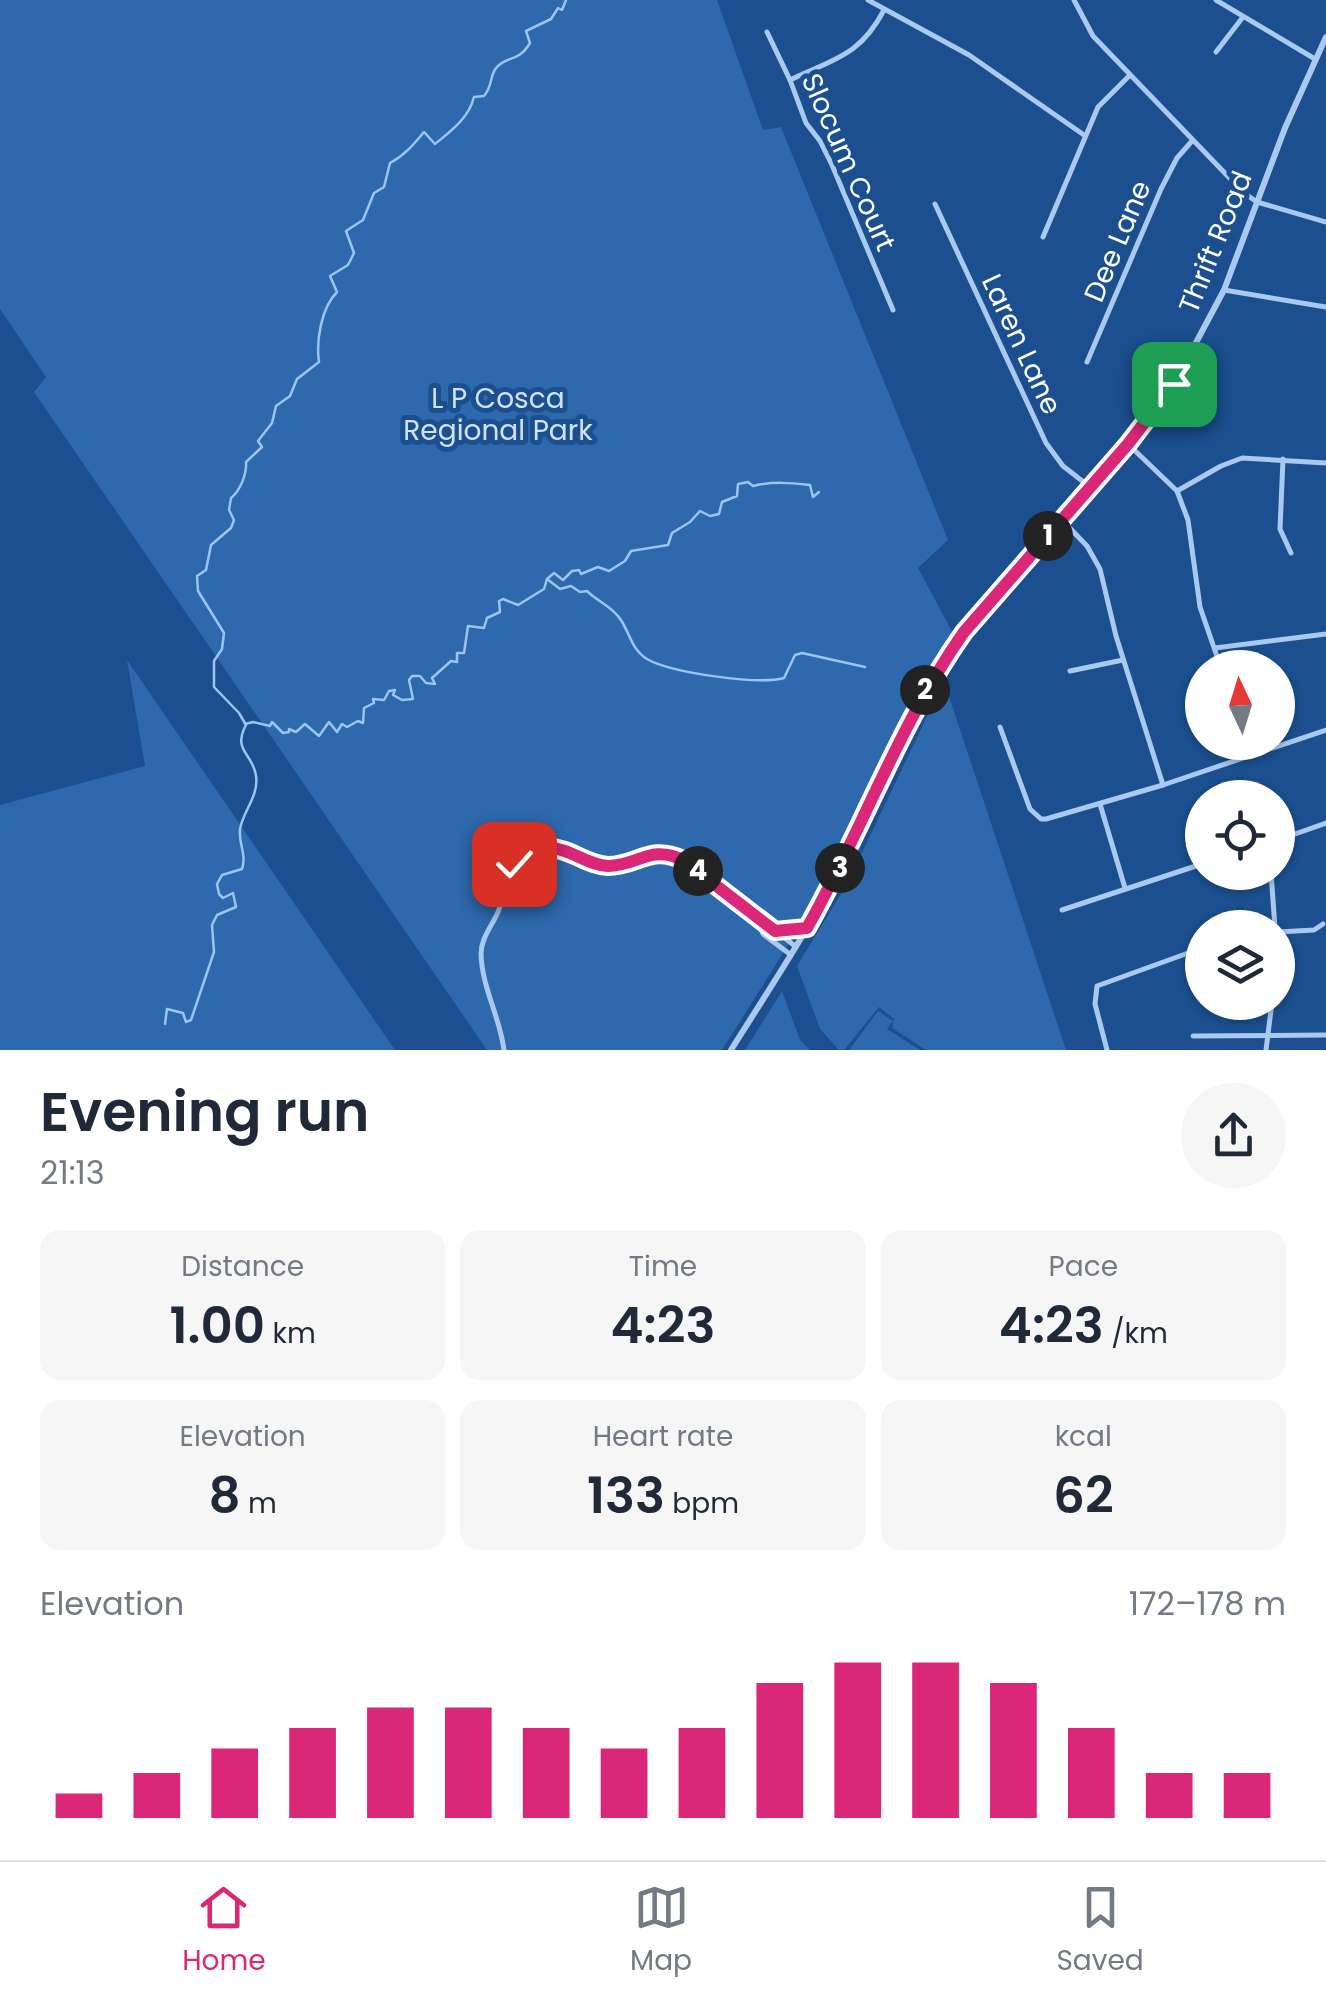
<!DOCTYPE html>
<html lang="en">
<head>
<meta charset="utf-8">
<style>
  :root { --surface:#fff; --page:#f6f6f7; --text:#1f2937; --muted:#747a83; --line:#e0e1e3; --accent:#db2777 }
  body { margin:0; font-family:Poppins,sans-serif; background:var(--page); color:var(--text); height:100vh; display:flex; flex-direction:column; font-size:38px; white-space:nowrap }
  * { box-sizing:border-box; margin:0 }
  p { font-size:32px; color:var(--muted) }
  .icon { flex:none; width:55px; height:55px; fill:none; stroke:currentColor; stroke-width:2; stroke-linecap:round; stroke-linejoin:round }
  .map { position:relative; height:1050px; overflow:hidden }
  .panel { display:flex; flex-direction:column; background:var(--surface); flex:1 }
  .panel>* { flex:none }
  .needle { width:65px; rotate:356deg }
  .buttons { position:absolute; left:1185px; top:650px; display:grid; gap:20px }
  .buttons a { display:grid; place-items:center; width:110px; height:110px; border-radius:50%; background:var(--surface); box-shadow:0 2px 8px #0004; font-size:50px }
  .pin { position:absolute; display:grid; place-items:center; width:85px; height:85px; color:#fff; margin:-42px; border-radius:20px; box-shadow:0 5px 15px #0006 }
  .km { position:absolute; width:50px; height:50px; margin:-25px; border-radius:50%; background:#222; color:#fff; font-size:28px; line-height:50px; text-align:center }
  .round { display:grid; place-items:center; flex:none; width:105px; height:105px; border-radius:52px; background:var(--page) }
  .overview { display:flex; align-items:center; justify-content:space-between; height:170px; padding:0 40px }
  h1 { font-size:55px; font-weight:600; line-height:75px }
  .metrics { display:grid; grid-template-columns:repeat(3,1fr); gap:15px; height:170px; padding:10px 40px }
  .metrics div { display:grid; align-content:center; border-radius:20px; background:var(--page); text-align:center }
  .metrics b { font-size:50px; font-weight:600 }
  .metrics small { font-size:28px; font-weight:400 }
  .metrics p { font-size:28px }
  .chart { height:280px; padding:20px 40px }
  .chart p { display:flex; justify-content:space-between }
  .chart svg { width:100%; height:180px; margin-top:10px; stroke:var(--accent); stroke-width:6 }
  .dock { display:flex; justify-content:space-around; align-items:center; height:140px; border-top:2px solid var(--line); background:var(--surface); font-size:28px; color:var(--muted) }
  .dock a { display:grid; justify-items:center; gap:5px }
  .dock .active { color:var(--accent) }
  .map>svg:first-child { display:block }
  .green { fill:#2e69ad }
  .lines { fill:none; stroke-linecap:round; stroke-linejoin:round }
  .stream { stroke:#9cc4f0; stroke-width:2.5 }
  .minor { stroke:#a9c9ee; stroke-width:5 }
  .tertiary { stroke:#a9c9ee; stroke-width:6 }
  .route-casing { stroke:#fff; stroke-width:20 }
  .route { stroke:#db2777; stroke-width:12 }
  .labels { text-anchor:middle; stroke-width:10; stroke-linejoin:round; paint-order:stroke }
  .street-label { font-size:28px; fill:#fff; stroke:#1b4f8f }
  .park-label { font-size:28px; fill:#cfe3fa; stroke:#1b4f8f }
</style>
</head>
<body>
<div class="map">
<svg width="1326" height="1050" viewBox="0 0 1326 1050">
  <rect width="100%" height="100%" fill="#1b4f8f"/>
  <g class="green">
    <path d="M0 0H717L763 130 781 127 948 540 918 568 954 635 898 730 816 901 722 1050H487L34 392 46 377 0 309Z"/>
    <path d="M127 660 395 1050H0V805L145 766Z"/>
    <path d="M944 681 1066 1050H926L892 1028 894 1019 879 1007 844 1050H839L820 1029 797 966 847 884Z"/>
    <path d="M782 991 800 1040 810 1050H745Z"/>
    <path d="M878 1011 893 1021 887 1029 920 1050H849Z"/>
  </g>
  <g class="lines">
    <g class="stream">
      <path d="M547 579 560 589 571 586 580 592 587 591C598 602 612 606 621 620 630 634 632 650 647 659 671 673 759 685 784 678L795 655 802 653 865 667"/>
      <path d="M245 724 253 722 270 726 272 722 283 733 289 732V729L296 732 305 724 319 736 329 722 337 732 342 724 347 727 358 721 363 723 364 708 374 703 373 699 384 700 389 691 395 690 393 695 402 700 413 699 409 680 412 676H420L426 683 435 684 432 678 451 661 457 662V653H464L468 626 484 628 487 618 500 612 499 601 503 599 518 605 544 589 547 579 554 573 563 580 572 571 579 570 581 574 598 567 609 571 625 561 631 551 668 545 672 533 690 522 700 511 710 516 719 514 722 502 737 496 738 484 748 482 753 486C772 481 792 483 810 485L813 497 819 492"/>
      <path d="M165 1024 167 1009 183 1013 186 1022 191 1020 214 952 212 925 217 915 236 907 233 893 223 898 219 894 217 884 222 875 242 869C247 854 238 843 240 829 243 811 259 796 256 776 253 753 232 751 246 725L239 713 214 687V661L222 649 224 633 198 591 197 576 206 570 211 545 231 528 234 520 229 510 231 498C240 491 247 474 246 462L262 447 258 441 272 423 276 406 290 396 297 379 319 362C316 341 321 308 337 292L330 276 348 265 354 253 346 231 363 220 374 193 384 187 390 163C405 155 414 144 424 132L435 144C451 131 469 118 474 97L484 96C493 86 490 73 497 67 508 55 518 63 530 43L526 31 551 19 558 8 562 10 566 0"/>
    </g>
    <g class="minor">
      <path d="M868 0 969 55 1084 135"/>
      <path d="M1074 0 1093 36 1244 193 1257 202 1326 222"/>
      <path d="M1216 0 1315 59"/>
      <path d="M767 32 790 80 806 123 820 141 832 165 893 310"/>
      <path d="M1216 52 1243 17"/>
      <path d="M790 80C834 59 860 56 884 10"/>
      <path d="M935 204 1046 443 1063 466 1090 487"/>
      <path d="M1043 237 1098 107 1130 75"/>
      <path d="M1224 290 1326 307"/>
      <path d="M1087 362 1161 189 1177 158 1192 141"/>
      <path d="M1128 444 1177 491 1188 520 1200 607 1221 668"/>
      <path d="M1283 459 1280 529 1291 553"/>
      <path d="M1177 491 1221 466 1242 458 1326 463"/>
      <path d="M1063 521 1087 546 1100 569 1116 636 1163 785"/>
      <path d="M1215 648 1326 634"/>
      <path d="M1070 671 1123 660"/>
      <path d="M1000 727 1030 809 1041 819H1046L1163 785 1326 730"/>
      <path d="M1242 742 1247 757"/>
      <path d="M1100 804 1125 888"/>
      <path d="M1278 840 1326 823"/>
      <path d="M1271 872 1275 928"/>
      <path d="M1062 910 1202 864"/>
      <path d="M757 919 763 934 791 955"/>
      <path d="M776 931 807 928"/>
      <path d="M1278 932 1314 930 1323 924"/>
      <path d="M1193 1036 1326 1035"/>
      <path d="M504 1050C500 1017 482 988 481 954 481 938 492 926 498 912 510 882 503 850 549 848 568 848 581 862 599 865 623 869 642 850 666 854 692 859 771 927 796 947"/>
      <path d="M1107 1050 1095 1004 1097 986 1202 948"/>
      <path d="M1266 1050 1272 1002"/>
    </g>
    <path class="tertiary" d="M731 1050C768 991 807 933 838 871 879 790 911 706 964 633L1128 444 1174 384 1224 290 1285 128 1326 37"/>
  </g>
  <g class="lines">
    <g class="route-casing">
      <path id="route" d="M514 864C524 855 535 849 549 848 570 848 586 865 608 866 638 866 650 844 683 860L775 931 807 928C862 831 899 724 964 632L1128 444 1174 384"/>
    </g>
    <use href="#route" class="route"/>
  </g>
  <g class="labels">
    <g class="street-label">
      <text transform="translate(849 162) rotate(66)" y="10">Slocum Court</text>
      <text transform="translate(1117 241) rotate(-67)" y="10">Dee Lane</text>
      <text transform="translate(1215 242) rotate(-68)" y="10">Thrift Road</text>
      <text transform="translate(1022 344) rotate(65)" y="10">Laren Lane</text>
    </g>
    <g class="park-label">
      <text x="498" y="408">L P Cosca<tspan x="498" dy="32">Regional Park</tspan></text>
    </g>
  </g>
</svg>
<div class="buttons">
<a><svg class="needle" viewBox="-14 -14 28 28"><path d="M0-13l5 13h-10z" fill="#e53935"/><path d="M0 13l5-13h-10z" fill="#747a83"/></svg></a>
<a><svg class="icon" aria-label="locate" viewBox="0 0 24 24"><circle cx="12" cy="12" r="6"/><path d="M12 2v4M12 18v4M2 12h4M18 12h4"/></svg></a>
<a><svg class="icon" aria-label="layers" viewBox="0 0 24 24"><path d="M12 4l9 5-9 5-9-5zM3 14l9 5 9-5"/></svg></a>
</div>
<div class="pin" style="left:1174px;top:384px;background:#1e9e55"><svg class="icon" aria-label="arrive" viewBox="0 0 24 24"><path d="M6 21V4h12l-3 4 3 4H6"/></svg></div>
<div class="pin" style="left:514px;top:864px;background:#d93025"><svg class="icon" aria-label="check" viewBox="0 0 24 24"><path d="M5 12l5 5 9-10"/></svg></div>
<b class="km" style="left:1048px;top:536px">1</b>
<b class="km" style="left:925px;top:690px">2</b>
<b class="km" style="left:840px;top:868px">3</b>
<b class="km" style="left:698px;top:871px">4</b>
</div>
<section class="panel">
<div class="overview"><div><h1>Evening run</h1><p>21:13</p></div><a class="round"><svg class="icon" aria-label="share" viewBox="0 0 24 24"><path d="M12 15V3M7 8l5-5 5 5M5 13v7h14v-7"/></svg></a></div>
<div class="metrics">
<div><p>Distance</p><b>1.00<small> km</small></b></div>
<div><p>Time</p><b>4:23</b></div>
<div><p>Pace</p><b>4:23<small> /km</small></b></div>
</div>
<div class="metrics">
<div><p>Elevation</p><b>8<small> m</small></b></div>
<div><p>Heart rate</p><b>133<small> bpm</small></b></div>
<div><p>kcal</p><b>62</b></div>
</div>
<div class="chart"><p><span>Elevation</span>172–178 m</p>
<svg viewBox="0 0 160 44" preserveAspectRatio="none"><path d="M5 44V38M15 44V33M25 44V27M35 44V22M45 44V17M55 44V17M65 44V22M75 44V27M85 44V22M95 44V11M105 44V6M115 44V6M125 44V11M135 44V22M145 44V33M155 44V33"/></svg>
</div>
</section>
<nav class="dock">
<a class="active"><svg class="icon" aria-label="home" viewBox="0 0 24 24"><path d="M3 11l9-7 9 7M6 9v11h12V9"/></svg>Home</a>
<a><svg class="icon" aria-label="map" viewBox="0 0 24 24"><path d="M3 6l6-2 6 2 6-2v14l-6 2-6-2-6 2zM9 4v14M15 6v14"/></svg>Map</a>
<a><svg class="icon" aria-label="saved" viewBox="0 0 24 24"><path d="M7 4h10v16l-5-4-5 4z"/></svg>Saved</a>
</nav>
</body>
</html>
